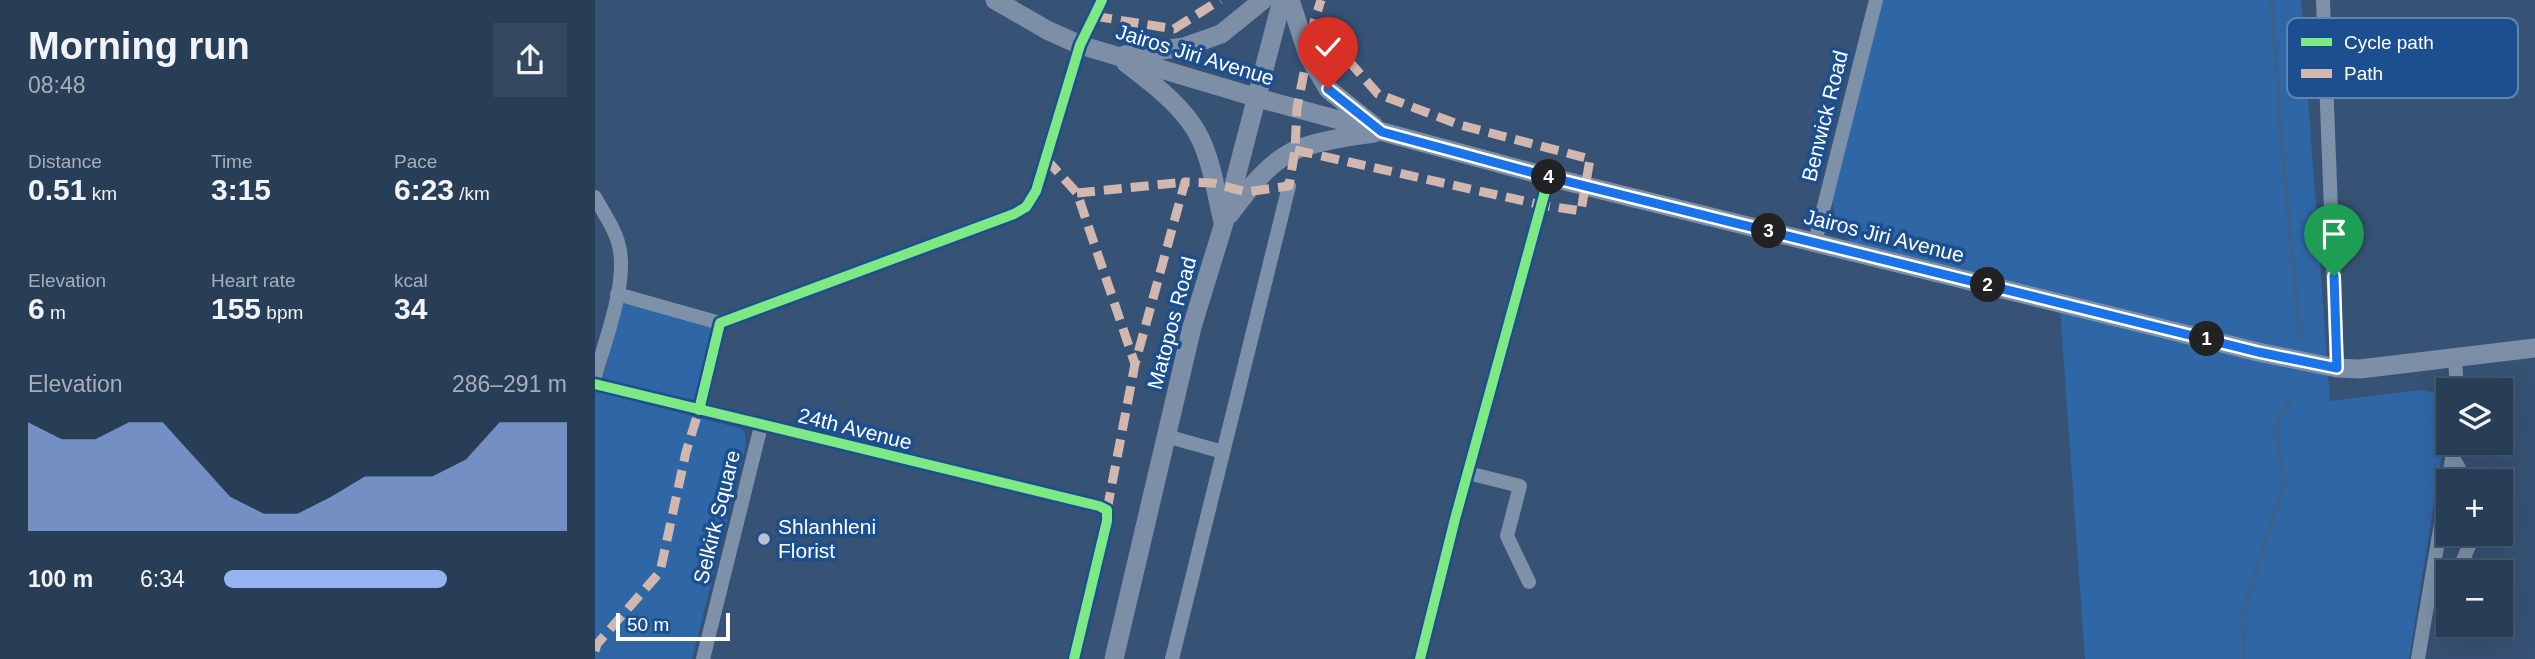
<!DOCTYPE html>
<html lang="en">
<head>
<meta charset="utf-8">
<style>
  :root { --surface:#283e57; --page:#344961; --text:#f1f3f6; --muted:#a5aeba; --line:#44576d; --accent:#95b2f1 }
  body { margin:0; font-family:Arial,sans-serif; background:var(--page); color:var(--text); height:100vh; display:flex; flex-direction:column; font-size:26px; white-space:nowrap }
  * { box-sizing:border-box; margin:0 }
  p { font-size:23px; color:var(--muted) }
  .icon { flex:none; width:38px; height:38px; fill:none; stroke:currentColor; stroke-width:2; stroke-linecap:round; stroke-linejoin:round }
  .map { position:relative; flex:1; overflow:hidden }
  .drawer { display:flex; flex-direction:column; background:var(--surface); width:595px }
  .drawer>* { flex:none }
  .tools { position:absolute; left:1841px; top:378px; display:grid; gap:14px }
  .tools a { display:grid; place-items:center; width:77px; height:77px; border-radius:0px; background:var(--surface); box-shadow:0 7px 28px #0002,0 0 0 2px var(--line); font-size:35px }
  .scale { position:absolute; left:21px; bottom:18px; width:114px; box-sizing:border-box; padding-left:7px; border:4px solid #fff; border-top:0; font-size:19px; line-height:24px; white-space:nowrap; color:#fff; -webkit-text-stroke:5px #1b4f8f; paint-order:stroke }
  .pin { position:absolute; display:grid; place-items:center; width:60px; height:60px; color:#fff; margin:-72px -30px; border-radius:50% 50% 50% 0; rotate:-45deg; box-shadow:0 0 7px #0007 }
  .pin .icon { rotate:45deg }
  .km { position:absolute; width:35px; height:35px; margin:-18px; border-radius:50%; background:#222; color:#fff; font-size:19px; line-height:35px; text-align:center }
  .round { display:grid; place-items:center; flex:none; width:74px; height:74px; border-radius:0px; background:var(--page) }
  .head { display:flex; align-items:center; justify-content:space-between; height:119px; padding:0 28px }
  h1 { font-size:38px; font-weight:700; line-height:52px }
  .figures { display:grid; grid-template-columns:repeat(3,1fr); gap:10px; height:119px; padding:7px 28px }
  .figures div { display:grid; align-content:center }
  .figures b { font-size:30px; font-weight:700 }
  .figures small { font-size:19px; font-weight:400 }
  .figures p { font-size:19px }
  .chart { height:196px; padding:14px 28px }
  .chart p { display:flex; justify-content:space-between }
  .chart svg { width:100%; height:126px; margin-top:7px; fill:var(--accent); opacity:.7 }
  ul { padding:0 28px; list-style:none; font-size:23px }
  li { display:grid; grid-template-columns:112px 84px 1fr; align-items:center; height:52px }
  li i { height:18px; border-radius:9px; background:var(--accent) }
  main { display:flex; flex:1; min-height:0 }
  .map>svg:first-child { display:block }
  .green { fill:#2f66a5 }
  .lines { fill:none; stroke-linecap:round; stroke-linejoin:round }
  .stream { stroke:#3b618d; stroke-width:4.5 }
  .minor { stroke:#7d92a8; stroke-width:14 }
  .major { stroke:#7d8ea7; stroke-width:19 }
  .quiet { stroke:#d1b7ad; stroke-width:9; stroke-dasharray:18 9; stroke-linecap:butt }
  .cycleway-casing { stroke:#1b4f8f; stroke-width:15 }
  .cycleway { stroke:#7ce984; stroke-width:10 }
  .route-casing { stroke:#fff; stroke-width:14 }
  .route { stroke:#1a73e8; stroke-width:9 }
  .poi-dot { fill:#b9c2ce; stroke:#1b4f8f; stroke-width:2.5 }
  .labels { text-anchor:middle; stroke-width:7; stroke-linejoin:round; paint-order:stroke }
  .street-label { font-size:21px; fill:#fff; stroke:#1b4f8f }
  .poi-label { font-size:21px; fill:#fff; stroke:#1b4f8f; text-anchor:start }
  .key { fill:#1b4f8f; stroke:#5f84b1; stroke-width:2 }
  .key-label { font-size:19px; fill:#fff }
</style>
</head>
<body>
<main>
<section class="drawer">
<div class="head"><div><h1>Morning run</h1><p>08:48</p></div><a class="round"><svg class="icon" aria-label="share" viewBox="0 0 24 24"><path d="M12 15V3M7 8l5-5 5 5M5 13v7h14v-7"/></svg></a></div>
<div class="figures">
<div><p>Distance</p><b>0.51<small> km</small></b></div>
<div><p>Time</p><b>3:15</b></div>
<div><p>Pace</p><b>6:23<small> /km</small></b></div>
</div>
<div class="figures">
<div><p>Elevation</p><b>6<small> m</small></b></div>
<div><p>Heart rate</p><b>155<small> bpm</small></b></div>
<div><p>kcal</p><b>34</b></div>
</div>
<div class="chart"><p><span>Elevation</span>286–291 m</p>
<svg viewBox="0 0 160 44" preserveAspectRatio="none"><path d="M0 44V6L10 12L20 12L30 6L40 6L50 19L60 32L70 38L80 38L90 32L100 25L110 25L120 25L130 19L140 6L150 6L160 6V44z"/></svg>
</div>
<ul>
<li><b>100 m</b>6:34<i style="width:65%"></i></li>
</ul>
</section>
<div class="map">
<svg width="1940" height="659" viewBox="0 0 1940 659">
  <rect width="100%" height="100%" fill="#365274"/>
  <g class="green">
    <path d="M1287 0H1706L1735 401 1824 390 1842 393 1849 409 1847 454 1814 659H1490L1464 295 1255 242 1242 225 1237 200Z"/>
    <path d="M27 303 118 327 99 402 8 378Z"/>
    <path d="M0 391 144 428 150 432 151 445 97 659H0Z"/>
  </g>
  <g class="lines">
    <g class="stream">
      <path d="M1677 0 1686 136 1705 336"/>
      <path d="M1649 659 1648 612 1689 483 1680 426 1697 397"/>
    </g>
    <g class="minor">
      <path d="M1728 0 1742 368"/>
      <path d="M0 197C9 214 22 231 25 251 31 288 10 340 0 377"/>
      <path d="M1220 242 1281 0"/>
      <path d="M22 294 125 323"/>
      <path d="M1860 359 1862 390"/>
      <path d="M0 384 504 506 512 510V521L479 659"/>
      <path d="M104 410 125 323 419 214 431 207 441 191 485 45 507 0"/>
      <path d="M571 436 628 452"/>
      <path d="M1857 456 1871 481"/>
      <path d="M873 473 925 486 912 536 934 582"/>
      <path d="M1853 481 1860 443"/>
      <path d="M1863 572 1879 534"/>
      <path d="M1834 599 1843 600 1853 591"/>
      <path d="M108 659 166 426"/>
      <path d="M577 659 694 186"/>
      <path d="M825 659 860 519 954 177"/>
      <path d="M1823 659 1853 482"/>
    </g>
    <g class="major">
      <path d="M400 0 452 30 485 45 663 98 954 177 1663 352 1742 368 1765 369 1940 348"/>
      <path d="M695 0 713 55 733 89 779 126"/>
      <path d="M530 55 589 47 626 34 668 0"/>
      <path d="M531 63C554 81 579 99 596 123 616 150 620 190 628 222"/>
      <path d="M635 214C652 191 675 160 703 149 727 140 754 137 779 133"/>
      <path d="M519 659 597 327 629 223 687 0"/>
    </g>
    <g class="quiet">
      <path d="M499 16 579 29 625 0"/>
      <path d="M700 150 947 205 986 211 995 159 865 125 783 94 719 22"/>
      <path d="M451 159 482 193 540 364"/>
      <path d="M482 193 590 182"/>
      <path d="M512 510 540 364 590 182 618 183 651 192 694 186 700 150 702 108 719 22 726 0"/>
      <path d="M0 651 2 644 65 572 91 452 104 410"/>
    </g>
    <g class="cycleway-casing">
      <g id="cycleway">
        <path d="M0 384 504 506 512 510V521L479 659"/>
        <path d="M104 410 125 323 419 214 431 207 441 191 485 45 507 0"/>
        <path d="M825 659 860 519 954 177"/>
      </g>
    </g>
    <use href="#cycleway" class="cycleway"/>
  </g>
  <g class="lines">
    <g class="route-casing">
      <path id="route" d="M733 89 787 132 954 177 1663 352 1742 368 1739 276"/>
    </g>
    <use href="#route" class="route"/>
  </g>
  <circle class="poi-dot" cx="169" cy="539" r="7"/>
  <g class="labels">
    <g class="street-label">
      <text transform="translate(600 55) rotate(17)" y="7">Jairos Jiri Avenue</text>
      <text transform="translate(1230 116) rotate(-76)" y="7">Benwick Road</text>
      <text transform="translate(1289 236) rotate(14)" y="7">Jairos Jiri Avenue</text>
      <text transform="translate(577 323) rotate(-75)" y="7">Matopos Road</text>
      <text transform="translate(260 429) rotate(14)" y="7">24th Avenue</text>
      <text transform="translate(122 517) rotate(-76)" y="7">Selkirk Square</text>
    </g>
    <g class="poi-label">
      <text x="183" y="534">Shlanhleni<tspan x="183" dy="24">Florist</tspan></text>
    </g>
  </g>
  <rect x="1692" y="18" width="231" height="80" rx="10" class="key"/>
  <rect x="1706" y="38" width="31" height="8" fill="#7ce984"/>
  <rect x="1706" y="69" width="31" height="9" fill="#d1b7ad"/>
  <g class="key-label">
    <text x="1749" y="49">Cycle path</text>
    <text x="1749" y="80">Path</text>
  </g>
</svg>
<div class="tools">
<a><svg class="icon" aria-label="layers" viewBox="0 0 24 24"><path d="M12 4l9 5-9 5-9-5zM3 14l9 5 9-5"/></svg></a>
<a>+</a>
<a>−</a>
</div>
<div class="scale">50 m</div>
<div class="pin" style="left:1739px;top:276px;background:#1e9e55"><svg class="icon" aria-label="arrive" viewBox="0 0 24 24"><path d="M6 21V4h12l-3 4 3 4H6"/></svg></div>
<div class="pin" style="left:733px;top:89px;background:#d93025"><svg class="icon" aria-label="check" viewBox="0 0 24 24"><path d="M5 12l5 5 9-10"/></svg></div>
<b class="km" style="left:1612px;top:339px">1</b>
<b class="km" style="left:1393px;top:285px">2</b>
<b class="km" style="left:1174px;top:231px">3</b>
<b class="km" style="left:954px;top:177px">4</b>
</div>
</main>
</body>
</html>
